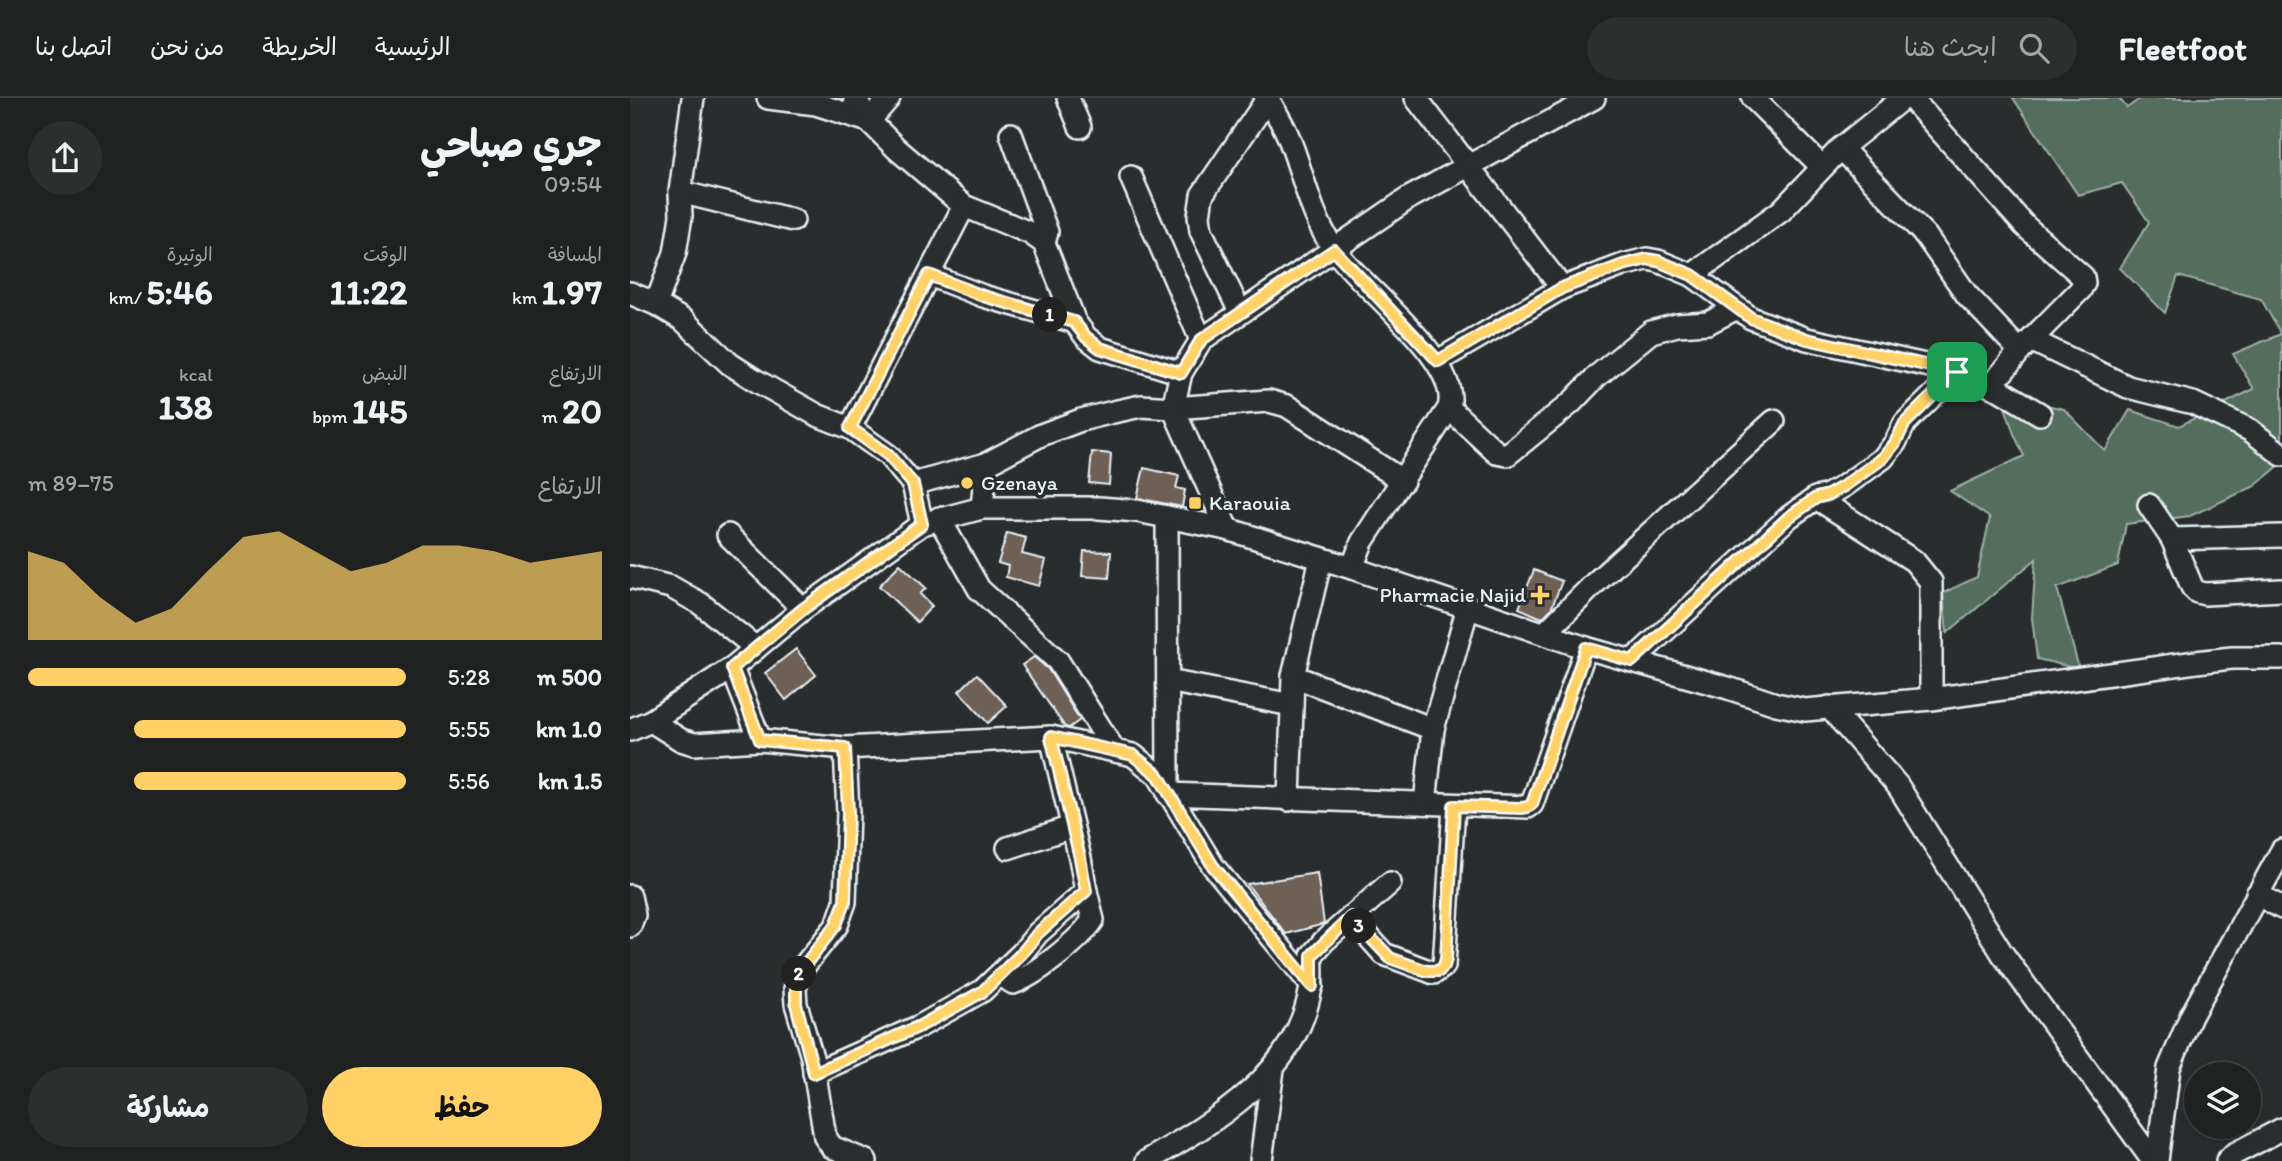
<!DOCTYPE html>
<html lang="ar">
<head>
<meta charset="utf-8">
<style>
  :root { --surface:#202222; --page:#2d2f2f; --text:#f1f3f6; --muted:#a2a4a5; --line:#3d3f40; --accent:#ffd166 }
  body { margin:0; font-family:Itim,"Playpen Sans Arabic",sans-serif; background:var(--page); color:var(--text); direction:rtl; height:100vh; display:flex; flex-direction:column; font-size:26px; white-space:nowrap }
  * { box-sizing:border-box; margin:0 }
  p { font-size:23px; color:var(--muted) }
  .icon { flex:none; width:38px; height:38px; fill:none; stroke:currentColor; stroke-width:2; stroke-linecap:round; stroke-linejoin:round }
  .map { position:relative; flex:1; overflow:hidden; direction:ltr }
  .sheet { display:flex; flex-direction:column; background:var(--surface); width:630px }
  .sheet>* { flex:none }
  .controls { position:absolute; left:1554px; top:964px; display:grid; gap:14px }
  .controls a { display:grid; place-items:center; width:77px; height:77px; border-radius:50%; background:var(--surface); box-shadow:0 4px 10px #0003,0 0 0 2px var(--line); font-size:35px }
  .pin { position:absolute; display:grid; place-items:center; width:60px; height:60px; color:#fff; margin:-30px; border-radius:14px; box-shadow:0 4px 10px #0006 }
  .km { position:absolute; width:35px; height:35px; margin:-18px; border-radius:50%; background:#222; color:#fff; font-size:19px; line-height:35px; text-align:center }
  .round { display:grid; place-items:center; flex:none; width:74px; height:74px; border-radius:37px; background:var(--page) }
  .headline { display:flex; align-items:center; justify-content:space-between; height:119px; padding:0 28px }
  h1 { font-size:38px; font-weight:700; line-height:52px }
  .stats { display:grid; grid-template-columns:repeat(3,1fr); gap:10px; height:119px; padding:7px 28px }
  .stats div { display:grid; align-content:center }
  .stats b { font-size:35px; font-weight:700 }
  .stats small { font-size:19px; font-weight:400 }
  .stats p { font-size:19px }
  .chart { height:196px; padding:14px 28px }
  .chart p { display:flex; justify-content:space-between }
  .chart svg { width:100%; height:126px; margin-top:7px; fill:var(--accent); opacity:.7 }
  .action { display:flex; gap:14px; margin-top:auto; padding:14px 28px }
  .action a { flex:1; height:80px; border-radius:42px; background:var(--accent); color:#111; font-size:28px; font-weight:700; line-height:80px; text-align:center }
  .action a+a { background:var(--page); color:var(--text) }
  ul { padding:0 28px; list-style:none; font-size:23px }
  li { display:grid; grid-template-columns:112px 84px 1fr; align-items:center; height:52px }
  li i { height:18px; border-radius:9px; background:var(--accent) }
  header { display:flex; align-items:center; gap:42px; box-sizing:border-box; height:98px; padding:0 35px; background:var(--surface); border-bottom:2px solid var(--line) }
  header strong { font-size:33px }
  nav { display:flex; gap:38px; margin-inline-start:auto; font-size:24px }
  .search { width:490px; height:63px; background:var(--page); display:flex; align-items:center; gap:18px; box-sizing:border-box; padding:0 24px; border-radius:38px; color:var(--muted); font-size:26px }
  main { display:flex; flex:1; min-height:0 }
  .map>svg:first-child { display:block }
  .green { fill:#546d5c; stroke:#9eafaa; stroke-width:2 }
  .building { fill:#6e6054; stroke:#e8f1f8; stroke-width:2 }
  .lines { fill:none; stroke-linecap:round; stroke-linejoin:round }
  .minor-casing { stroke:#e8f1f8; stroke-width:26 }
  .minor { stroke:#2a2d2e; stroke-width:21 }
  .route-casing { stroke:#fff; stroke-width:14 }
  .route { stroke:#ffd166; stroke-width:9 }
  .poi-dot { fill:#ffd166; stroke:#2a2d2e; stroke-width:2.5 }
  .labels { text-anchor:middle; stroke-width:7; stroke-linejoin:round; paint-order:stroke }
  .poi-label { font-size:21px; fill:#e8f1f8; stroke:#2a2d2e; text-anchor:start }
</style>
</head>
<body>
<header>
<strong>Fleetfoot</strong>
<div class="search"><svg class="icon" aria-label="search" viewBox="0 0 24 24"><circle cx="10" cy="10" r="6"/><path d="M15 15l6 6"/></svg>ابحث هنا</div>
<nav><a>الرئيسية</a><a>الخريطة</a><a>من نحن</a><a>اتصل بنا</a></nav>
</header>
<main>
<div class="map">
<svg width="1652" height="1063" viewBox="0 0 1652 1063">
  <rect width="100%" height="100%" fill="#2a2d2e"/>
  <filter id="ink" filterUnits="userSpaceOnUse"><feTurbulence type="fractalNoise" baseFrequency=".0143" numOctaves="2"/><feDisplacementMap in="SourceGraphic" scale="14" xChannelSelector="R" yChannelSelector="G"/><feConvolveMatrix kernelMatrix="1 2 1 2 8 2 1 2 1" color-interpolation-filters="sRGB"/></filter>
  <g filter="url(#ink)">
    <path class="green" d="M1383 0H1489L1497 10 1511 0H1652V365L1625 388 1560 418 1496 426 1488 467 1427 490 1449 571 1407 561 1402 520 1406 461 1317 535 1313 495 1347 479 1360 420 1320 393 1394 358 1384 336 1371 297 1434 311 1475 353 1500 312 1549 328 1624 291 1603 256 1651 236 1631 201 1548 178 1535 215 1490 170 1519 124 1492 85 1448 97Z"/>
    <g class="building">
      <path d="M462 354 481 356 479 387 459 385Z"/>
      <path d="M514 370 549 378 546 390 555 392 552 409 507 400Z"/>
      <path d="M377 435 396 440 392 456 416 462 409 488 376 479 378 468 368 465Z"/>
      <path d="M454 453 481 454 479 480 452 478Z"/>
      <path d="M270 466 296 490 290 496 302 508 287 524 249 488Z"/>
      <path d="M904 472 932 483 921 511 912 520 889 510Z"/>
      <path d="M166 551 186 577 156 602 135 575Z"/>
      <path d="M404 559 418 571 450 622 439 630 435 629 392 567Z"/>
      <path d="M347 576 377 608 358 625 329 593Z"/>
      <path d="M687 775 694 826 656 836 617 786Z"/>
    </g>
    <g class="lines">
      <g class="minor-casing">
        <g id="minor">
          <path d="M138 0 186 6 239 23"/>
          <path d="M225 0 239 23 267 51 334 108 400 135 414 145 445 224 456 239 470 250 551 275"/>
          <path d="M438 0 450 29"/>
          <path d="M786 0 932 190"/>
          <path d="M1123 0 1192 69"/>
          <path d="M1281 0 1395 128 1453 179 1454 185 1450 192 1390 253 1361 288"/>
          <path d="M638 1C645 14 655 28 660 43 674 79 681 119 704 151 731 190 832 262 819 310L732 444 722 470"/>
          <path d="M239 23 259 0"/>
          <path d="M381 36 417 134 414 145"/>
          <path d="M1211 50 1296 138 1337 197 1390 253"/>
          <path d="M501 79 571 242"/>
          <path d="M50 94 163 122"/>
          <path d="M299 177 353 198 445 224"/>
          <path d="M1062 177 1151 113 1211 50 1273 0"/>
          <path d="M0 195 26 206 53 222 100 266 125 282 187 317 220 330 258 357 283 386 292 426"/>
          <path d="M26 206 45 155 51 118 50 94 63 0"/>
          <path d="M610 214 571 133 569 118 572 97 638 0"/>
          <path d="M1401 242 1498 289 1563 305 1620 332 1652 357"/>
          <path d="M808 263 932 190 993 167 1017 161 1028 163 1062 177 1121 220 1177 241 1327 274 1370 292 1410 316"/>
          <path d="M819 310 867 355 877 357 941 305 967 278 1021 234 1047 227 1078 225 1107 210"/>
          <path d="M220 330 334 108"/>
          <path d="M283 386 356 366"/>
          <path d="M1186 400 1284 463 1301 484V601"/>
          <path d="M1519 407 1542 441 1562 489 1567 494 1575 496 1652 492"/>
          <path d="M352 410 356 366 411 337 451 322 483 314 511 308 543 310 639 303 657 308 773 383"/>
          <path d="M537 419 538 694"/>
          <path d="M309 420 349 491 428 563 484 652"/>
          <path d="M597 431 543 310 551 275 571 242 779 100 964 0"/>
          <path d="M98 437 173 511"/>
          <path d="M1542 441 1652 438"/>
          <path d="M0 479 41 489 71 506 126 550"/>
          <path d="M915 535 965 485 1144 323"/>
          <path d="M1002 563 1159 419 1186 400 1198 397 1214 388 1253 360 1265 345 1275 325 1327 274"/>
          <path d="M102 570 130 642"/>
          <path d="M663 578 803 631"/>
          <path d="M538 583 662 607"/>
          <path d="M1199 609 1268 688 1372 855 1523 1063"/>
          <path d="M21 623 51 642 64 646 130 642 215 650 421 639 503 657 528 677 583 768 682 888"/>
          <path d="M0 632 21 623 102 570 173 511 292 426 352 410H469L507 413 597 431 722 470 956 550 1098 590 1146 606 1175 612 1301 601 1566 564 1602 560H1652"/>
          <path d="M215 650 218 715 215 804 207 827 170 873 165 891 166 906 182 959 195 1039 202 1049 236 1063"/>
          <path d="M538 696 898 709 902 706 956 550"/>
          <path d="M659 702 663 578 691 461"/>
          <path d="M795 705 803 631 838 509"/>
          <path d="M378 750 441 729"/>
          <path d="M1627 796 1652 810"/>
          <path d="M0 798 4 817 0 828"/>
          <path d="M721 819 754 856 804 875 814 868 824 708"/>
          <path d="M371 877 383 885C405 878 450 842 463 822L456 793"/>
          <path d="M184 975 290 928 352 893 392 855 408 835 456 793 450 760 421 639"/>
          <path d="M517 1063C586 1023 667 976 681 889 683 879 681 867 682 857L694 843 760 785"/>
          <path d="M631 1063 643 971"/>
          <path d="M1527 1063 1539 970 1561 918 1652 752"/>
          <path d="M1597 1063 1604 1056 1652 1031"/>
        </g>
      </g>
      <use href="#minor" class="minor"/>
    </g>
  </g>
  <g class="lines" filter="url(#ink)">
    <g class="route-casing">
      <path id="route" d="M704 152 808 263 932 190 993 167 1017 161 1028 163 1062 177 1121 220 1142 228 1177 241 1327 274 1275 325 1265 345 1253 360 1214 388 1198 397 1186 400 1159 419 1002 563 956 550 902 706 898 709 892 710 824 708 816 861 814 868 809 873H797L760 860 721 819 682 857V888L583 768 528 677 503 657 421 639 450 760 456 793 408 835 392 855 352 894 290 928 184 975 166 906V891L170 873 206 827 215 804 218 715 215 650 130 642 102 570 173 511 292 426 283 386 258 357 220 330 299 177 353 198 444 224 456 239 470 250 551 275 571 242Z"/>
    </g>
    <use href="#route" class="route"/>
  </g>
  <g class="poi-dot">
    <circle cx="337" cy="385" r="7"/>
    <rect x="558" y="398" width="14" height="14" rx="3.5"/>
    <path d="M906.5 486.5h7v7h7v7h-7v7h-7v-7h-7v-7h7z"/>
  </g>
  <g class="labels">
    <g class="poi-label">
      <text x="351" y="392">Gzenaya</text>
      <text x="579" y="412">Karaouia</text>
      <text x="896" y="504" text-anchor="end">Pharmacie Najid</text>
    </g>
  </g>
</svg>
<div class="controls">
<a><svg class="icon" aria-label="layers" viewBox="0 0 24 24"><path d="M12 4l9 5-9 5-9-5zM3 14l9 5 9-5"/></svg></a>
</div>
<div class="pin" style="left:1327px;top:274px;background:#1e9e55"><svg class="icon" aria-label="arrive" viewBox="0 0 24 24"><path d="M6 21V4h12l-3 4 3 4H6"/></svg></div>
<b class="km" style="left:420px;top:217px">1</b>
<b class="km" style="left:169px;top:876px">2</b>
<b class="km" style="left:729px;top:828px">3</b>
</div>
<section class="sheet">
<div class="headline"><div><h1>جري صباحي</h1><p>09:54</p></div><a class="round"><svg class="icon" aria-label="share" viewBox="0 0 24 24"><path d="M12 15V3M7 8l5-5 5 5M5 13v7h14v-7"/></svg></a></div>
<div class="stats">
<div><p>المسافة</p><b>1.97<small> km</small></b></div>
<div><p>الوقت</p><b>11:22</b></div>
<div><p>الوتيرة</p><b>5:46<small> /km</small></b></div>
</div>
<div class="stats">
<div><p>الارتفاع</p><b>20<small> m</small></b></div>
<div><p>النبض</p><b>145<small> bpm</small></b></div>
<div><p>kcal</p><b>138</b></div>
</div>
<div class="chart"><p><span>الارتفاع</span>75–89 m</p>
<svg viewBox="0 0 160 44" preserveAspectRatio="none"><path d="M0 44V13L10 17L20 29L30 38L40 33L50 20L60 8L70 6L80 13L90 20L100 17L110 11L120 11L130 13L140 17L150 15L160 13V44z"/></svg>
</div>
<ul>
<li><b>500 m</b>5:28<i style="width:100%"></i></li>
<li><b>1.0 km</b>5:55<i style="width:72%"></i></li>
<li><b>1.5 km</b>5:56<i style="width:72%"></i></li>
</ul>
<div class="action"><a>حفظ</a><a>مشاركة</a></div>
</section>
</main>
</body>
</html>
